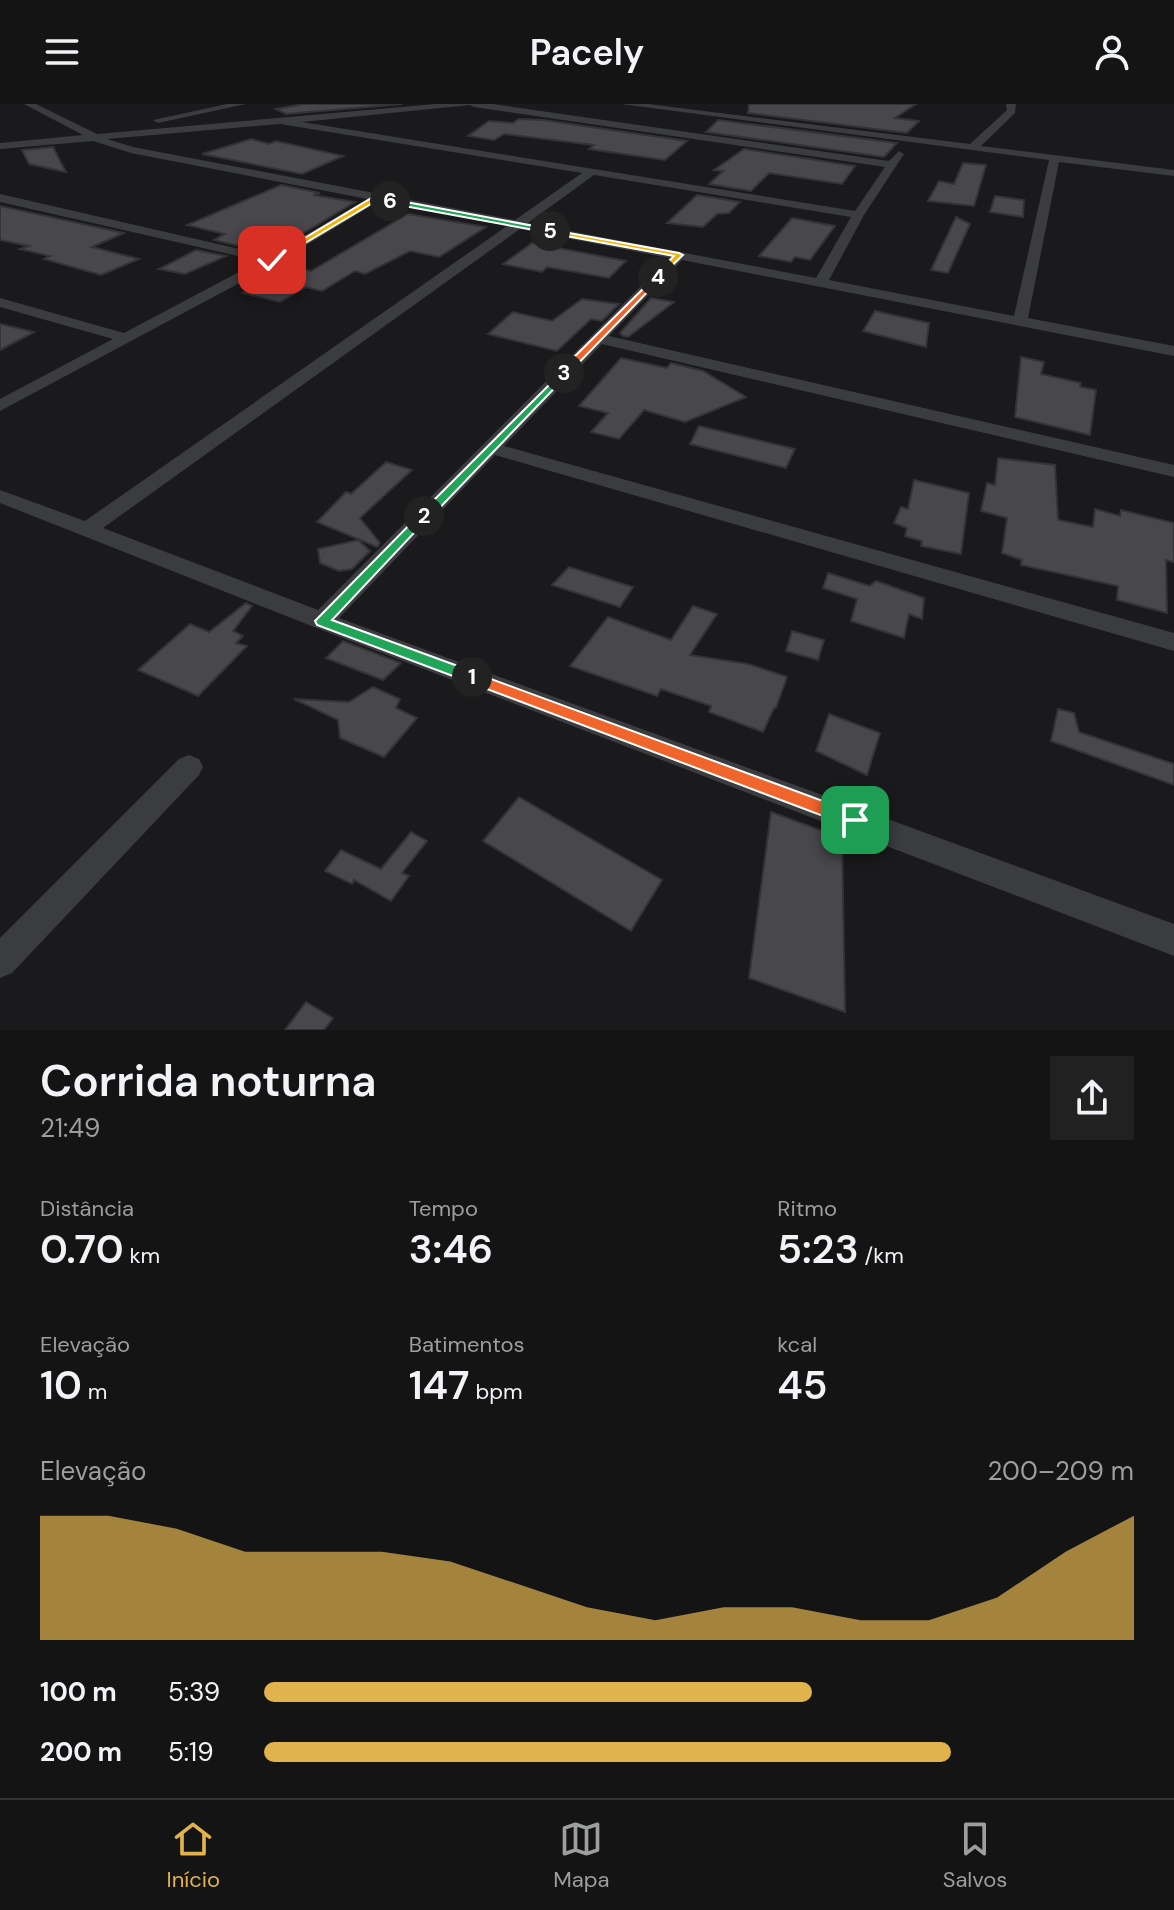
<!DOCTYPE html>
<html lang="pt">
<head>
<meta charset="utf-8">
<style>
  :root { --surface:#141415; --page:#212122; --text:#f1f3f6; --muted:#9d9ea0; --line:#333334; --accent:#e1b34d }
  body { margin:0; font-family:"DM Sans",sans-serif; background:var(--page); color:var(--text); height:100vh; display:flex; flex-direction:column; font-size:30px; white-space:nowrap }
  * { box-sizing:border-box; margin:0 }
  p { font-size:26px; color:var(--muted) }
  .icon { flex:none; width:44px; height:44px; fill:none; stroke:currentColor; stroke-width:2; stroke-linecap:round; stroke-linejoin:round }
  .map { position:relative; height:926px; overflow:hidden }
  .details { display:flex; flex-direction:column; background:var(--surface); flex:1 }
  .details>* { flex:none }
  .pin { position:absolute; display:grid; place-items:center; width:68px; height:68px; color:#fff; margin:-34px; border-radius:16px; box-shadow:0 4px 12px #0006 }
  .km { position:absolute; width:40px; height:40px; margin:-20px; border-radius:50%; background:#222; color:#fff; font-size:22px; line-height:40px; text-align:center }
  .round { display:grid; place-items:center; flex:none; width:84px; height:84px; border-radius:0px; background:var(--page) }
  .overview { display:flex; align-items:center; justify-content:space-between; height:136px; padding:0 40px }
  h1 { font-size:44px; font-weight:600; line-height:60px }
  .stats { display:grid; grid-template-columns:repeat(3,1fr); gap:12px; height:136px; padding:8px 40px }
  .stats div { display:grid; align-content:center }
  .stats b { font-size:40px; font-weight:600 }
  .stats small { font-size:22px; font-weight:400 }
  .stats p { font-size:22px }
  .chart { height:224px; padding:16px 40px }
  .chart p { display:flex; justify-content:space-between }
  .chart svg { width:100%; height:144px; margin-top:8px; fill:var(--accent); opacity:.7 }
  ul { padding:0 40px; list-style:none; font-size:26px }
  li { display:grid; grid-template-columns:128px 96px 1fr; align-items:center; height:60px }
  li i { height:20px; border-radius:10px; background:var(--accent) }
  header { display:flex; justify-content:space-between; align-items:center; height:104px; padding:0 40px; background:var(--surface); font-size:36px; font-weight:600 }
  .menu { display:flex; justify-content:space-around; align-items:center; height:112px; border-top:2px solid var(--line); background:var(--surface); font-size:22px; color:var(--muted) }
  .menu a { display:grid; justify-items:center; gap:4px }
  .menu .active { color:var(--accent) }
  .map>svg:first-child { display:block }
  .building { fill:#47474c; stroke:#343438; stroke-width:2 }
  .lines { fill:none; stroke-linecap:round; stroke-linejoin:round }
  .minor { fill:#3b3c40; fill-rule:evenodd }
  .split-1 { fill:#f0652b; stroke:#fff; stroke-width:2 }
  .split-2 { fill:#22a559; stroke:#fff; stroke-width:2 }
  .split-3 { fill:#22a559; stroke:#fff; stroke-width:2 }
  .split-4 { fill:#f0652b; stroke:#fff; stroke-width:2 }
  .split-5 { fill:#f5b400; stroke:#fff; stroke-width:2 }
  .split-6 { fill:#22a559; stroke:#fff; stroke-width:2 }
  .split-7 { fill:#f5b400; stroke:#fff; stroke-width:2 }
</style>
</head>
<body>
<header><svg class="icon" aria-label="menu" viewBox="0 0 24 24"><path d="M4 6h16M4 12h16M4 18h16"/></svg>Pacely<svg class="icon" aria-label="person" viewBox="0 0 24 24"><circle cx="12" cy="8" r="4"/><path d="M4 21q1-7 8-7t8 7"/></svg></header>
<div class="map">
<svg width="1174" height="926" viewBox="0 0 1174 926">
  <rect width="100%" height="100%" fill="#1a1a1c"/>
  <g class="building">
    <path d="M304 0H402L286 10 276 5Z"/>
    <path d="M749 0H916L895 14 919 17 907 29 748 9Z"/>
    <path d="M519 15 543 16 687 37 665 56 589 45 594 41 504 30 494 36 468 32 489 17 513 19Z"/>
    <path d="M718 16 726 17 897 39 884 53 706 28Z"/>
    <path d="M251 35 269 40 276 37 343 52 302 70 202 50Z"/>
    <path d="M53 43 66 68 29 60 22 46Z"/>
    <path d="M744 45 855 62 842 80 769 69 751 87 709 80 723 67 714 66Z"/>
    <path d="M963 59 986 61 974 102 928 97 939 77 954 80Z"/>
    <path d="M281 81 320 89 313 91 355 98 285 140 260 134 243 143 214 136 225 130 187 121Z"/>
    <path d="M697 91 740 98 729 109 717 110 703 123 667 119Z"/>
    <path d="M995 92 1024 96 1023 113 990 108Z"/>
    <path d="M0 102 124 129 92 143 139 155 101 171 44 155 50 152 20 145 29 142 0 136Z"/>
    <path d="M408 110 486 123 439 153 410 147 365 170 355 167 322 187 306 183 280 198 243 189 266 176H263L268 173V167L282 160 311 167Z"/>
    <path d="M956 113 970 120 948 169 931 166Z"/>
    <path d="M792 114 835 122 810 156 795 153 791 158 759 152Z"/>
    <path d="M532 139 626 157 609 174 547 163 542 168 503 160Z"/>
    <path d="M196 146 226 152 185 170 159 165Z"/>
    <path d="M651 194 674 198 628 233 623 232 620 229Z"/>
    <path d="M582 195 619 200 602 217 591 215 557 247 488 230 513 208 552 217Z"/>
    <path d="M875 207 929 219 926 243 863 227Z"/>
    <path d="M0 220 13 223 34 228 0 246Z"/>
    <path d="M1021 253 1044 258 1041 270 1081 279 1080 283 1096 286 1090 331 1015 313Z"/>
    <path d="M621 254 667 264 671 259 703 267 746 293 685 318 644 306 619 335 591 328 608 309 579 302Z"/>
    <path d="M699 322 795 345 786 364 690 340Z"/>
    <path d="M998 354 1055 361 1058 416 1093 423 1095 405 1120 412 1121 406 1174 419V458L1166 456 1167 509 1117 496 1118 482 1021 461 1022 456 1002 449 1007 414 981 407 987 379 995 381Z"/>
    <path d="M386 358 412 366 360 414 380 439 377 443 317 418 346 388 351 390Z"/>
    <path d="M914 376 969 389 961 450 921 442 922 437 905 432 907 424 894 419 901 403 908 405Z"/>
    <path d="M358 436 370 447 352 465 339 467 320 459 318 445Z"/>
    <path d="M569 463 633 483 620 503 552 481Z"/>
    <path d="M828 469 870 482 876 477 924 494 922 515 909 510 904 534 851 517 857 495 823 484Z"/>
    <path d="M246 499 252 502 233 527 243 532 236 539 247 542 198 592 138 566 190 520 209 528Z"/>
    <path d="M693 502 717 510 690 551 748 560 787 573 776 604H774L763 628 709 608 711 602 661 585 657 592 570 562 608 513 671 536Z"/>
    <path d="M792 527 824 536 818 556 786 547Z"/>
    <path d="M343 537 401 559 383 576 326 554Z"/>
    <path d="M373 583 400 595 396 604 417 614 384 653 340 634 338 616 294 595 349 598Z"/>
    <path d="M1058 605 1074 609 1079 628 1174 660V681L1051 637Z"/>
    <path d="M829 610 880 629 867 671 816 647Z"/>
    <path d="M519 693 662 776 631 827 483 737Z"/>
    <path d="M771 708 842 734 845 908 749 874Z"/>
    <path d="M411 728 427 737 402 769 409 772 391 797 354 776 352 780 325 767 341 746 381 765Z"/>
    <path d="M306 898 333 914 324 926H285Z"/>
  </g>
  <g class="lines">
    <g class="minor">
      <path d="M24 0H36L97 30 436 0H493L889 57 899 47 904 50 864 111 829 176 1014 212 1049 56 621 0H648L970 40 1007 6 1006 0H1016L1015 9 981 42 1174 66V72L1059 58 1028 214 1174 242V252L682 156 609 232 1174 361V373L602 240 504 342 1174 529V547L495 351 339 514 1174 820V852L314 523 0 399V386L85 417 507 122 379 97 277 159 0 307V295L113 235 0 203V194L124 229 260 157 0 98V90L270 152 367 95 131 49 93 37 0 45V39L83 31ZM470 1 474 3 885 63 855 107 302 18ZM280 20 582 69 515 116 133 43 107 35ZM594 71 851 113 816 174 528 119ZM520 125 669 154 318 506 103 424Z"/>
      <path d="M227 0H246L158 19 153 16Z"/>
      <path d="M189 651 199 655 203 663 199 671 12 869 0 874V834L179 655Z"/>
    </g>
  </g>
  <path class="split-1" d="M472 568 861 711 863 716 855 724 466 577V569Z"/>
  <path class="split-2" d="M420 410 430 412 332 516 477 569V577H466L317 521 315 517Z"/>
  <path class="split-3" d="M564 266 567 271 429 415H420V410Z"/>
  <path class="split-4" d="M658 170 661 174 567 271H560V267Z"/>
  <path class="split-5" d="M547 125 679 149 683 151 658 175 654 173 674 152 550 129Z"/>
  <path class="split-6" d="M390 95 550 125 553 127 550 129 388 99Z"/>
  <path class="split-7" d="M373 93 394 97H376L275 157 268 156Z"/>
</svg>
<div class="pin" style="left:855px;top:716px;background:#1e9e55"><svg class="icon" aria-label="arrive" viewBox="0 0 24 24"><path d="M6 21V4h12l-3 4 3 4H6"/></svg></div>
<div class="pin" style="left:272px;top:156px;background:#d93025"><svg class="icon" aria-label="check" viewBox="0 0 24 24"><path d="M5 12l5 5 9-10"/></svg></div>
<b class="km" style="left:472px;top:573px">1</b>
<b class="km" style="left:424px;top:412px">2</b>
<b class="km" style="left:564px;top:269px">3</b>
<b class="km" style="left:658px;top:173px">4</b>
<b class="km" style="left:550px;top:127px">5</b>
<b class="km" style="left:390px;top:97px">6</b>
</div>
<section class="details">
<div class="overview"><div><h1>Corrida noturna</h1><p>21:49</p></div><a class="round"><svg class="icon" aria-label="share" viewBox="0 0 24 24"><path d="M12 15V3M7 8l5-5 5 5M5 13v7h14v-7"/></svg></a></div>
<div class="stats">
<div><p>Distância</p><b>0.70<small> km</small></b></div>
<div><p>Tempo</p><b>3:46</b></div>
<div><p>Ritmo</p><b>5:23<small> /km</small></b></div>
</div>
<div class="stats">
<div><p>Elevação</p><b>10<small> m</small></b></div>
<div><p>Batimentos</p><b>147<small> bpm</small></b></div>
<div><p>kcal</p><b>45</b></div>
</div>
<div class="chart"><p><span>Elevação</span>200–209 m</p>
<svg viewBox="0 0 160 44" preserveAspectRatio="none"><path d="M0 44V6L10 6L20 10L30 17L40 17L50 17L60 20L70 27L80 34L90 38L100 34L110 34L120 38L130 38L140 31L150 17L160 6V44z"/></svg>
</div>
<ul>
<li><b>100 m</b>5:39<i style="width:63%"></i></li>
<li><b>200 m</b>5:19<i style="width:79%"></i></li>
</ul>
</section>
<nav class="menu">
<a class="active"><svg class="icon" aria-label="home" viewBox="0 0 24 24"><path d="M3 11l9-7 9 7M6 9v11h12V9"/></svg>Início</a>
<a><svg class="icon" aria-label="map" viewBox="0 0 24 24"><path d="M3 6l6-2 6 2 6-2v14l-6 2-6-2-6 2zM9 4v14M15 6v14"/></svg>Mapa</a>
<a><svg class="icon" aria-label="saved" viewBox="0 0 24 24"><path d="M7 4h10v16l-5-4-5 4z"/></svg>Salvos</a>
</nav>
</body>
</html>
